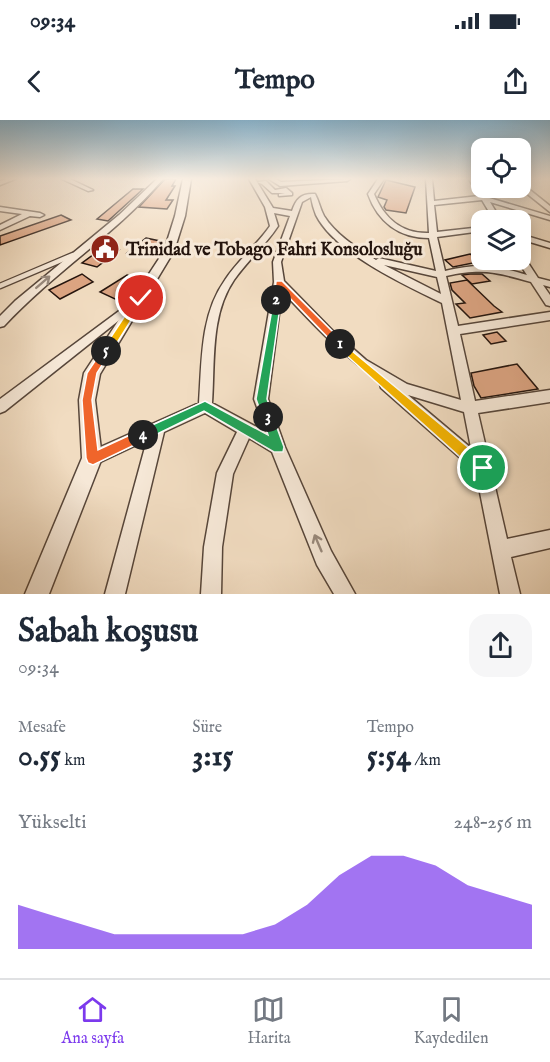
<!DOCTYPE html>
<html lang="tr">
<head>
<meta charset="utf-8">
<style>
  :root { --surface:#fff; --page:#f6f6f7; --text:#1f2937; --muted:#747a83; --line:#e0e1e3; --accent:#7c3aed }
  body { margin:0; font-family:"IM FELL English",serif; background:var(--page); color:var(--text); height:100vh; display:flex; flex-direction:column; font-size:22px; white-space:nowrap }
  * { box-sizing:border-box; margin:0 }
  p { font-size:20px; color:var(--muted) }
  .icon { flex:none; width:33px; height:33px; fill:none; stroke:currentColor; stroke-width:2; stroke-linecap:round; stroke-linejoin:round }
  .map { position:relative; height:474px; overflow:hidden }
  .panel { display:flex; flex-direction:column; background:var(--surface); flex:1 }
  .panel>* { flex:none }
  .tools { position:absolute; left:471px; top:18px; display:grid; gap:12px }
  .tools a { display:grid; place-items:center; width:60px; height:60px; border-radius:12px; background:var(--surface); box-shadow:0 3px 15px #0003; font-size:30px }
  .pin { position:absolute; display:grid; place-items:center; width:51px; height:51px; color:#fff; margin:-26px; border:3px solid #fff; border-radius:50%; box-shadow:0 2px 6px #0007 }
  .km { position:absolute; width:30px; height:30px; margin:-15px; border-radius:50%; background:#222; color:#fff; font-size:16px; line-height:30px; text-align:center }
  .round { display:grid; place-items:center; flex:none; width:63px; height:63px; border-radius:18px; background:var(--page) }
  .summary { display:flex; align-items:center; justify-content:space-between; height:102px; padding:0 18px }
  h1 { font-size:33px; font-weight:700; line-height:45px }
  .stats { display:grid; grid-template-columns:repeat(3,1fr); gap:9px; height:102px; padding:6px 18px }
  .stats div { display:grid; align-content:center }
  .stats b { font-size:30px; font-weight:700 }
  .stats small { font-size:16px; font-weight:400 }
  .stats p { font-size:16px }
  .chart { height:168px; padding:12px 18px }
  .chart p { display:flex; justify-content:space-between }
  .chart svg { width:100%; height:108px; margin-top:6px; fill:var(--accent); opacity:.7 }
  .status { display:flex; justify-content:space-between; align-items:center; height:42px; padding:0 30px; background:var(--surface); direction:ltr }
  .status svg { height:16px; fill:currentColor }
  header { display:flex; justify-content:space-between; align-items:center; height:78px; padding:0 18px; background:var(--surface); font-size:27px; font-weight:700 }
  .dock { display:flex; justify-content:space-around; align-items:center; height:84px; border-top:2px solid var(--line); background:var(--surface); font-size:16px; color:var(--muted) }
  .dock a { display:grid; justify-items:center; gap:3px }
  .dock .on { color:var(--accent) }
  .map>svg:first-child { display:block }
  .building { fill:#dda583; stroke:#24140d; stroke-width:1.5 }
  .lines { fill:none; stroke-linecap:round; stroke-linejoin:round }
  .service-casing { stroke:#57463a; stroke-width:7 }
  .minor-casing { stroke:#57463a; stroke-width:3 }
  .tertiary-casing { stroke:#57463a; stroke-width:3 }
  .service { stroke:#f6e8d7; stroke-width:4.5 }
  .minor { fill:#f6e8d7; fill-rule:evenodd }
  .tertiary { fill:#f6e8d7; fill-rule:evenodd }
  .oneway { stroke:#98897c }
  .split-1 { fill:#f5b400; stroke:#fff; stroke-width:1.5 }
  .split-2 { fill:#f0652b; stroke:#fff; stroke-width:1.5 }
  .split-3 { fill:#22a559; stroke:#fff; stroke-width:1.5 }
  .split-4 { fill:#22a559; stroke:#fff; stroke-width:1.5 }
  .split-5 { fill:#f0652b; stroke:#fff; stroke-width:1.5 }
  .split-6 { fill:#f5b400; stroke:#fff; stroke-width:1.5 }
  .labels { text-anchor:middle; stroke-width:6; stroke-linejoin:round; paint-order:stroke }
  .far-poi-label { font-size:18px; font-weight:bold; fill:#24140d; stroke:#f6e8d7; text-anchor:start }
</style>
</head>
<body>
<div class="status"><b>09:34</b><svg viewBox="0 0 49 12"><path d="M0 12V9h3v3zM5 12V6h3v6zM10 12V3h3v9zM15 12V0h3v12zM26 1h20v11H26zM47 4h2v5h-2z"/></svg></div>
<header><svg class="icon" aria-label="back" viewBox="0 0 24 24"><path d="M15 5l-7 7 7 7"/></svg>Tempo<svg class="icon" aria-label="share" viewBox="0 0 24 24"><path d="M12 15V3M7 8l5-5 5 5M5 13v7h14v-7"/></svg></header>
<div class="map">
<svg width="550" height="474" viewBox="0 0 550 474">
  <rect width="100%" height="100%" fill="#f1dcc1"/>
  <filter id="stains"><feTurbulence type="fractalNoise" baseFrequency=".00333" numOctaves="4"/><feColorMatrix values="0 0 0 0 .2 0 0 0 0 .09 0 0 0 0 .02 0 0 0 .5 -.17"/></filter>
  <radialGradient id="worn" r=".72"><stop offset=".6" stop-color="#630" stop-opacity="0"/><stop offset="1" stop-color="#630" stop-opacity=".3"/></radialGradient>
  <g class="building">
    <path d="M165 59H176L172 66H175L166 80H173L167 89 139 87Z"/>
    <path d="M386 60 415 67 406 93 386 90 384 87 387 80 378 77Z"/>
    <path d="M133 69H143L108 101 97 99Z"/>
    <path d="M61 95 71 100 0 125V116Z"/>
    <path d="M146 118 160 121 141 137 127 133Z"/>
    <path d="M105 126 119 130 97 147 82 143Z"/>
    <path d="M470 134 483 141 453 147 445 140Z"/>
    <path d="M82 154 93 162 60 179 49 170Z"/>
    <path d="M470 154H482L490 161 472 164 462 155Z"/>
    <path d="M127 155 141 161 115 179 100 172Z"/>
    <path d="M467 160 494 186 502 192 470 198 456 184 465 183 452 170 450 163Z"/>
    <path d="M497 212 506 221 491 224 483 215Z"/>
    <path d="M517 244 538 269 481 278 474 266 471 253Z"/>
  </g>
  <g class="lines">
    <g class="service-casing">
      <path id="service" d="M0 166 73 135"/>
    </g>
    <g class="minor-casing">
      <g id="minor">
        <path d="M7 59H15L0 65V61Z"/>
        <path d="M62 59H70L93 70 88 71Z"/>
        <path d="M157 59H163C116 114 53 153 4 206L0 207V196L15 181 119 95Z"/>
        <path d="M249 59H255L257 62 266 61 275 70 286 68 292 73V75L279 76V74L285 73H272L262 64 257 62 273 88 292 91C296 79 301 73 315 74 319 81 320 89 324 96 336 115 357 128 376 140L379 138 436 151 429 118C399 118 378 102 368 74L378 59H384L374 74C384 98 402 114 429 113L426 59H432L434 81 479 76 469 59H475L486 77 550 96V100L490 82 501 100H494L482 80 434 85 437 112 482 107V111L437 117 445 151C480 143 493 145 527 155L517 140H520V135H523L538 158 550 161V167L543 165 550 175V186L546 185 531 162C496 152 483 148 446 156L458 206 550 192V200L460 214 475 281 550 270V282L478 293 507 419 550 410V428L511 437 520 474H500L476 352 381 268 380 264 381 261C343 237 313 204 282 171L268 279 285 327 331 431 355 474H334L317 445 272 332 249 318 233 354 222 427 221 474H201L204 427 217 353 237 312 205 293 164 312 125 474H105L147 320 92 346 87 343 84 338 87 333 199 283C202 242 200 195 225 160 238 140 257 125 270 106L265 87ZM311 77C312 83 314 90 316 95 335 133 405 165 442 183L461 280 407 264 366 240 334 212 284 161 281 142 302 82ZM274 93 290 96 273 142 274 162 254 279 266 312 212 283C215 243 210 195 234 160 247 141 265 126 278 106ZM384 145 437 157 441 174ZM408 275 464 292 471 328Z"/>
        <path d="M269 59H276L281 62 350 59 347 61 280 66Z"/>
        <path d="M520 62 550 86V92L520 68Z"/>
        <path d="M0 87 40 93 44 95 40 97 30 96 0 110V105L22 94 0 91Z"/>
        <path d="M520 114 550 123V128L520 119Z"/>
        <path d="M138 177 142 178V182L5 291 0 293V279Z"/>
      </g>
    </g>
    <g class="tertiary-casing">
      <path id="tertiary" d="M183 59H191L185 96 174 131 100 254 95 280 102 338 49 474H25L82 338 79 280 84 253 164 131 175 96Z"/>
    </g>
    <use href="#service" class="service"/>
    <use href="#minor" class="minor"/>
    <use href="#tertiary" class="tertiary"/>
  </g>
  <defs><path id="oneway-shaft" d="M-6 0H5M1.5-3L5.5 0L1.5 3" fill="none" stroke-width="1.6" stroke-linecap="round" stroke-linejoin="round" transform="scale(1.5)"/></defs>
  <g class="oneway">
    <use href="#oneway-shaft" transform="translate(43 162) rotate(-41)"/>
    <use href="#oneway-shaft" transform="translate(318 423) rotate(-113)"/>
  </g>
  <linearGradient id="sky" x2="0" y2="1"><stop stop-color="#89b7d3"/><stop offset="0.47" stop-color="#f9efe3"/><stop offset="1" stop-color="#f9efe3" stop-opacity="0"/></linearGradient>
  <rect width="550" height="125" fill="url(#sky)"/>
  <path class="split-1" d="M340 221 487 343 489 348 487 353 483 354 478 353 337 227V222Z"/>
  <path class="split-2" d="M276 161H282L343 222V227H337L282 170 279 182H274Z"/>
  <path class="split-3" d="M274 178 281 180 267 279 273 297 268 302 264 301 256 279Z"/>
  <path class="split-4" d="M205 281 268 315 262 297 268 292 272 294 284 327 283 332H274L204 291 147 319H139V311Z"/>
  <path class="split-5" d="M106 228 111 231 97 253 92 280 98 330 143 309 149 315 147 319 93 345 88 343 86 338 82 280 87 253 103 229Z"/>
  <path class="split-6" d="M141 175 145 178 110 234H103V229L138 176Z"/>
  <defs>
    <g id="civic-disc" transform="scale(1.5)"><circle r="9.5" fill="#8f2418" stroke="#f6e8d7"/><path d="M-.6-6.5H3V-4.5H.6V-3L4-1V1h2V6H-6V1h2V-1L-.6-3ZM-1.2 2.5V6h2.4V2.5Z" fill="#fff"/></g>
  </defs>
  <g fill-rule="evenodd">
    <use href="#civic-disc" x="105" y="129"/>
  </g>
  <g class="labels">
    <g class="far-poi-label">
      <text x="126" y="135">Trinidad ve Tobago Fahri Konsolosluğu</text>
    </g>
  </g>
  <rect width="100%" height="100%" filter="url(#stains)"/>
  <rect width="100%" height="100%" fill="url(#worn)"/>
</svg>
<div class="tools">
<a><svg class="icon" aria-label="locate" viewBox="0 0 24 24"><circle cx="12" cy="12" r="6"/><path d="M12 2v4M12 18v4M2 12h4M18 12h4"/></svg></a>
<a><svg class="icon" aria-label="layers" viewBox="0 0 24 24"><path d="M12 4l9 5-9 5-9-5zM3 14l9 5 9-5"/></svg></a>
</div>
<div class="pin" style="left:483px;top:348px;background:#1e9e55"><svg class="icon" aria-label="arrive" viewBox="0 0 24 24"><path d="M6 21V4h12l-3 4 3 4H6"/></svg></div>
<div class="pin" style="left:141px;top:178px;background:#d93025"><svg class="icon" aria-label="check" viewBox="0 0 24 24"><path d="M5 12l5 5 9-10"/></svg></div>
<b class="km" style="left:340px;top:224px">1</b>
<b class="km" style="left:276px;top:180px">2</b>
<b class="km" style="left:268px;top:297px">3</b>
<b class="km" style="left:143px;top:315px">4</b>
<b class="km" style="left:106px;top:231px">5</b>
</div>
<section class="panel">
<div class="summary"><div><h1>Sabah koşusu</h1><p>09:34</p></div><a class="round"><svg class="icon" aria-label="share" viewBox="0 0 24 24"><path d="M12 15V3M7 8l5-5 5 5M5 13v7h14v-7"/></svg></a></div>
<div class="stats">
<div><p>Mesafe</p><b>0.55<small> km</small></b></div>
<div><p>Süre</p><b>3:15</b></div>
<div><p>Tempo</p><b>5:54<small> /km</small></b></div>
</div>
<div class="chart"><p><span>Yükselti</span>248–256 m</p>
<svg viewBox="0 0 160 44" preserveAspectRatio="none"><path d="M0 44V26L10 30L20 34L30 38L40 38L50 38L60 38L70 38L80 34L90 26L100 14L110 6L120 6L130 10L140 18L150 22L160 26V44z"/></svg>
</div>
</section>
<nav class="dock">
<a class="on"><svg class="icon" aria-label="home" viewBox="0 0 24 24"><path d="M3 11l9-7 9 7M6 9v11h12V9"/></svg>Ana sayfa</a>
<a><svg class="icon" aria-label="map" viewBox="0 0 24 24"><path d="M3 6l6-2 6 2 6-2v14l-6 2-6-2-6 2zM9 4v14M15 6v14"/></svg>Harita</a>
<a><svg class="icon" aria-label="saved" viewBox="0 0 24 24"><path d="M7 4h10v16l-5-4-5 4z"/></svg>Kaydedilen</a>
</nav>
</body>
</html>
